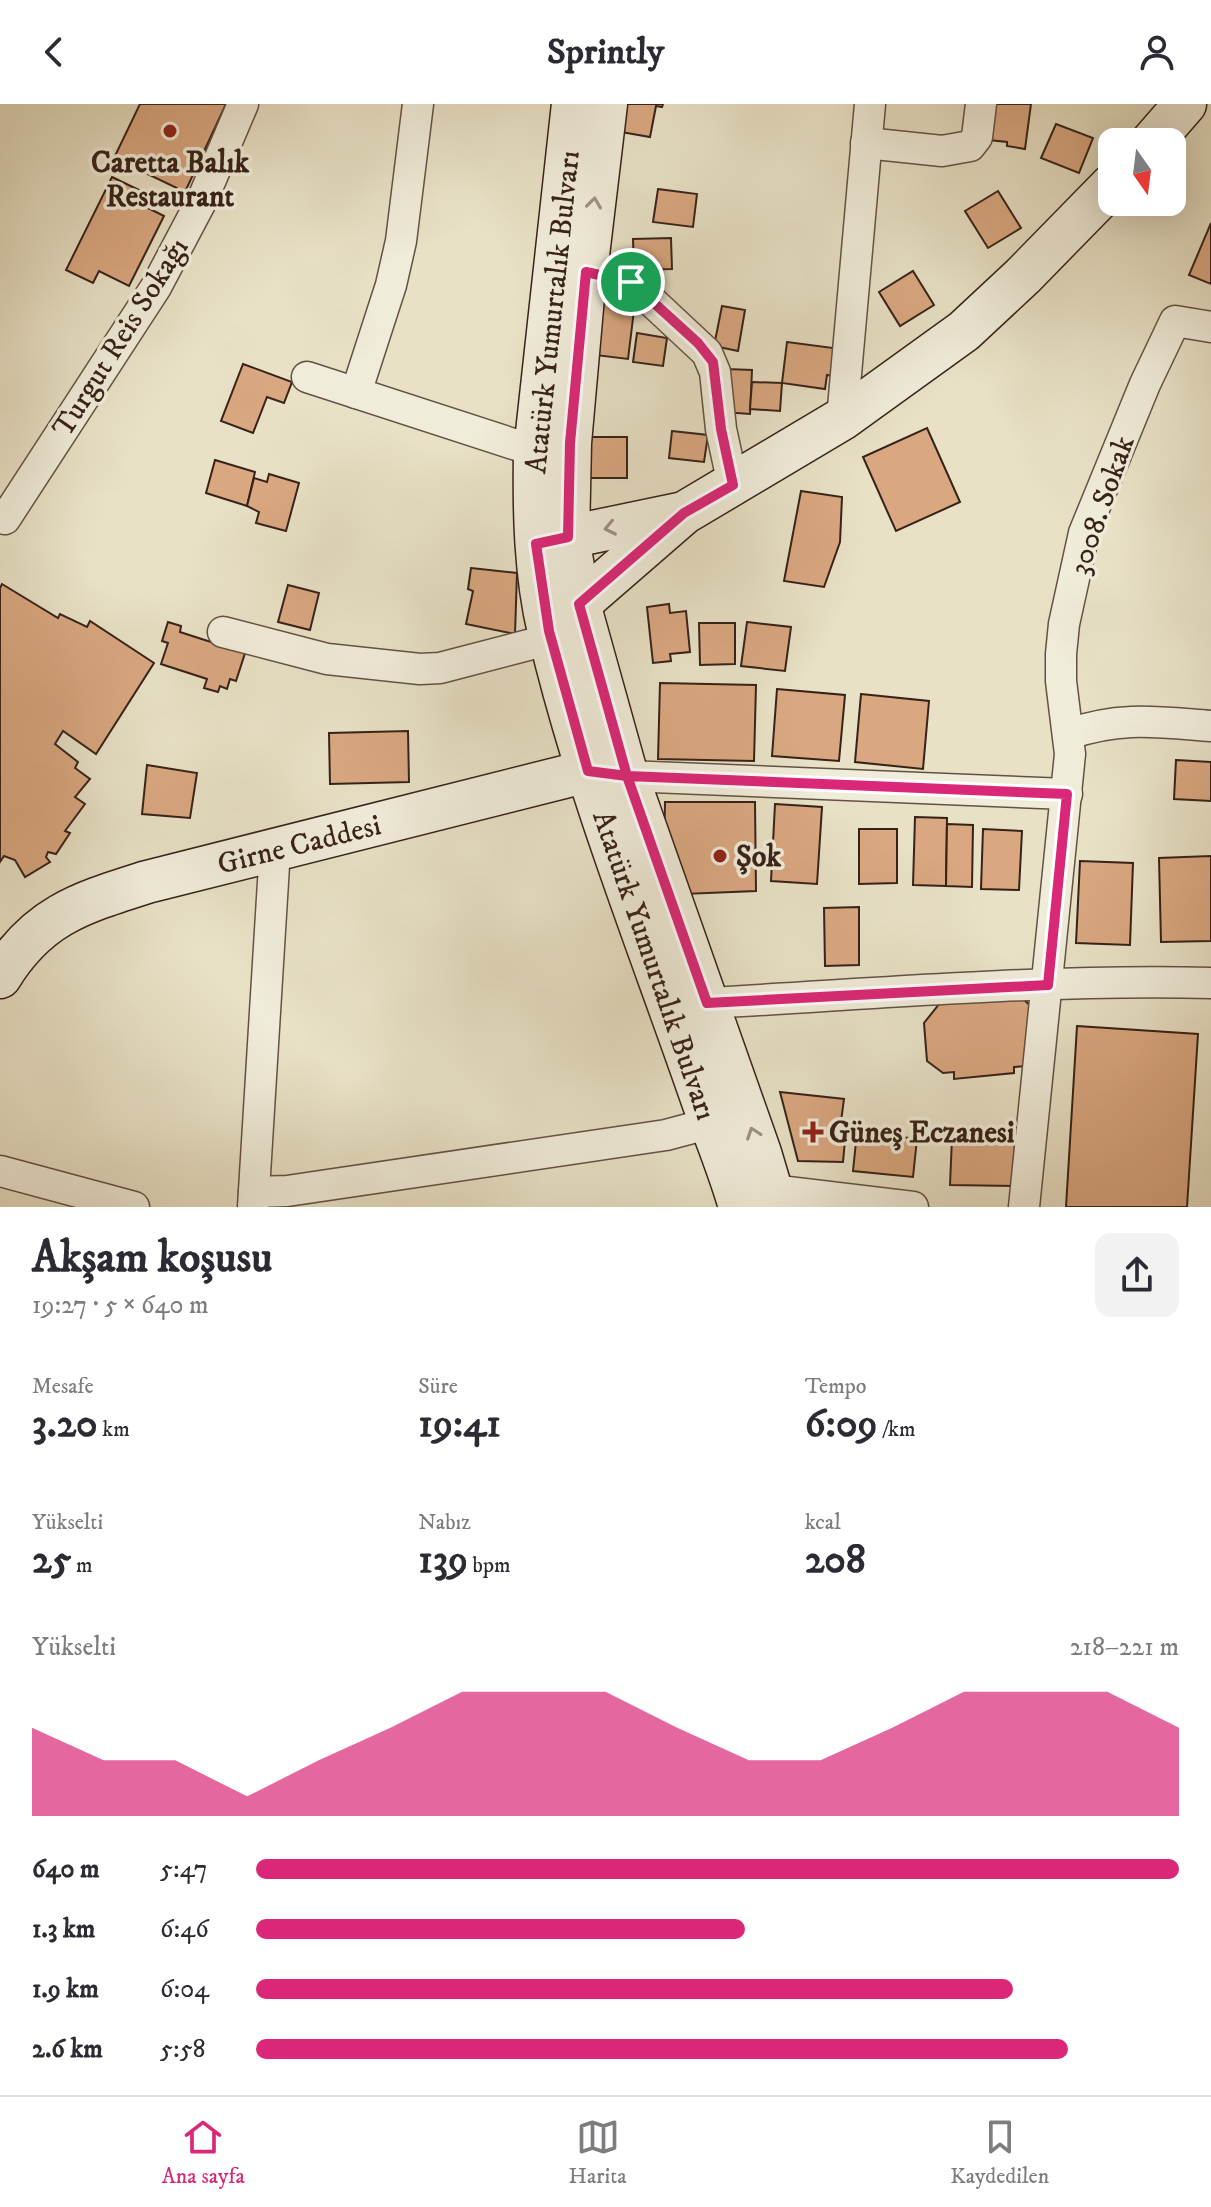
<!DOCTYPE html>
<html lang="tr">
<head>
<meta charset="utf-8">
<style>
  :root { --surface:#fff; --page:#f2f2f3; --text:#2b2b33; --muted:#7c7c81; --line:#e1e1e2; --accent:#db2777 }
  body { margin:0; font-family:"IM FELL DW Pica",serif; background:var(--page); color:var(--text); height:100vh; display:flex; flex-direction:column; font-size:30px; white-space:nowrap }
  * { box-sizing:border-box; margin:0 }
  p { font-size:26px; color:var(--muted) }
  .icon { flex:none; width:44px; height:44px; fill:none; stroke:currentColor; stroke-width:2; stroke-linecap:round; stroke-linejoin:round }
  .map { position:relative; height:1103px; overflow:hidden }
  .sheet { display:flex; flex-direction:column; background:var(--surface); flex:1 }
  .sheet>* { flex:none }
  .needle { width:52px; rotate:166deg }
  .fabs { position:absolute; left:1098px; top:24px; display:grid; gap:16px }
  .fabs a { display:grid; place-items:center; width:88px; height:88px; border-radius:16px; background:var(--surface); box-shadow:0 8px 32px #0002; font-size:40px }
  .pin { position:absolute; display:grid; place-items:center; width:68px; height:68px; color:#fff; margin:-34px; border:4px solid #fff; border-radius:50%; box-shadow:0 2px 8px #0007 }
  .round { display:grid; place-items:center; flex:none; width:84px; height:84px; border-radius:16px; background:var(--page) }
  .overview { display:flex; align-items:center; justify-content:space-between; height:136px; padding:0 32px }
  h1 { font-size:44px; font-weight:700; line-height:60px }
  .metrics { display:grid; grid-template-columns:repeat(3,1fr); gap:12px; height:136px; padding:8px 32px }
  .metrics div { display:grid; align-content:center }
  .metrics b { font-size:40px; font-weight:700 }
  .metrics small { font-size:22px; font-weight:400 }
  .metrics p { font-size:22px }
  .chart { height:224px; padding:16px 32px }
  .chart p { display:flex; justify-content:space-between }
  .chart svg { width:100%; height:144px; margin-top:8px; fill:var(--accent); opacity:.7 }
  ul { padding:0 32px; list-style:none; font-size:26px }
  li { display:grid; grid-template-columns:128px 96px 1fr; align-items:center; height:60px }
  li i { height:20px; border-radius:10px; background:var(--accent) }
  header { display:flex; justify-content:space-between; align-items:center; height:104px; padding:0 32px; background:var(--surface); font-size:36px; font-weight:700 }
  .tabs { display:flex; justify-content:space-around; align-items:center; height:112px; border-top:2px solid var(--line); background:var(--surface); font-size:22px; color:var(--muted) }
  .tabs a { display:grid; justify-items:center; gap:4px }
  .tabs .current { color:var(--accent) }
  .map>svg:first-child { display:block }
  .building { fill:#d9a780; stroke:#372219; stroke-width:2 }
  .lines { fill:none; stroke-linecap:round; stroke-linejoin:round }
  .street-casing { stroke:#635244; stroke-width:33 }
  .secondary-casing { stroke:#372219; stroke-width:45 }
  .street { stroke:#f0ecda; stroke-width:30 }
  .secondary { stroke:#f0ecda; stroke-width:42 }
  .oneway { stroke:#9d9183 }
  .route-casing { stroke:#fff; stroke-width:16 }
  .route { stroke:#db2777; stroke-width:10 }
  .poi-dot { fill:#8f2418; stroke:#f0ecda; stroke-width:3 }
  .labels { text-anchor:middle; stroke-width:7; stroke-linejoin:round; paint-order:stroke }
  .poi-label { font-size:30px; font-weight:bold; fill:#372219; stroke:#f0ecda; text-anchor:start }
  .street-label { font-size:30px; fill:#372219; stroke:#f0ecda }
</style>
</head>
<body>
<header><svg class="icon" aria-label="back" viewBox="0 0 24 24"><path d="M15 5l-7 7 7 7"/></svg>Sprintly<svg class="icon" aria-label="person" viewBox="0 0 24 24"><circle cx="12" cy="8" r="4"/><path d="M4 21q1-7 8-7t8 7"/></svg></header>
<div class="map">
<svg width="1211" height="1103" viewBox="0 0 1211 1103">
  <rect width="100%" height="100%" fill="#e8e1c6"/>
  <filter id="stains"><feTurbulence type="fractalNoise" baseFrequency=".0025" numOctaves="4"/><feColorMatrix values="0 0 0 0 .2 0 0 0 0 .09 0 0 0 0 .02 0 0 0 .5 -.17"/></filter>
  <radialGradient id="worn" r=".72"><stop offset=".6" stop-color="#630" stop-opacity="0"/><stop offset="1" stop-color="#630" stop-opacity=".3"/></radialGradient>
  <g class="building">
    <path d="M140 0H226L185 88 114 54Z"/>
    <path d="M627 0H663L662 3 656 2 650 33 621 28Z"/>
    <path d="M993 0H1031L1025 45 1007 42V38L989 36Z"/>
    <path d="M1056 20 1093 34 1079 69 1041 54Z"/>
    <path d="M112 73 139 86 134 97 164 112 129 182 99 167 93 179 66 166Z"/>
    <path d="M658 85 697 90 693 123 653 118Z"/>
    <path d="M998 87 1021 124 988 144 965 107Z"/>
    <path d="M1211 119V180L1189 171Z"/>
    <path d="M671 134 672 165 634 166 633 135Z"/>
    <path d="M913 167 934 201 900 222 879 188Z"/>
    <path d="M602 194 635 198 628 255 595 251Z"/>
    <path d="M722 202 745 206 738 247 714 242Z"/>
    <path d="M637 229 667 234 663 262 633 258Z"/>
    <path d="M787 238 841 245 837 273 827 271 825 285 782 279Z"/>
    <path d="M243 260 292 278 284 299 267 293 253 329 221 317Z"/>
    <path d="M726 265 752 266 750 310 723 308Z"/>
    <path d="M752 278 782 279 780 307 750 305Z"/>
    <path d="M927 324 960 398 896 427 863 353Z"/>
    <path d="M672 327 708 331 704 358 669 354Z"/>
    <rect x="589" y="333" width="38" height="41"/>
    <path d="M215 356 255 368 247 402 206 389Z"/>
    <path d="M269 370 299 379 286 427 256 419 259 408 247 402 254 374 267 378Z"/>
    <path d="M801 387 842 393 840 438 824 483 784 477Z"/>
    <path d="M471 464 517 469 515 530 466 520 473 487 468 485Z"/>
    <path d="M2 480 58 514 60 510 87 523 90 517 154 559 96 650 63 627 55 640 78 658 75 664 90 675 75 693 85 700 65 727 70 729 56 750 48 748 46 753 50 758 25 773 15 756 4 752 0 758V484Z"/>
    <path d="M288 481 319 489 310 526 278 518Z"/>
    <path d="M669 500 670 509 686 507 690 548 670 550 671 557 653 559 647 503Z"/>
    <path d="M168 518 181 522 180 528 214 539 247 543 236 577 230 575 227 585 220 582 218 588 204 584 207 575 161 560 168 539 162 537Z"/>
    <path d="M747 518 791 523 785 567 741 562Z"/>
    <path d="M699 519H735V560L700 561Z"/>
    <path d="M660 579 756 581 754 657 658 655Z"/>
    <path d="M777 585 845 591 839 657 772 652Z"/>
    <path d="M861 590 929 597 923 665 855 658Z"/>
    <path d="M408 627 409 678 330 680 329 629Z"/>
    <path d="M1176 656 1211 658V697L1174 695Z"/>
    <path d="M147 661 197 669 190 714 142 710Z"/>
    <path d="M665 698H755L756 787 683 790 664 748Z"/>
    <path d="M775 700 822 703 817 780 771 777Z"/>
    <path d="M915 713 947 714 946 782 913 781Z"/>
    <path d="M947 720 973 721 972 783 946 782Z"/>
    <path d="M859 725H897V779L859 780Z"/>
    <path d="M983 725 1022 727 1019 786 981 785Z"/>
    <path d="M1211 752V837L1161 838 1159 754Z"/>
    <path d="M1080 757 1133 759 1130 841 1076 839Z"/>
    <path d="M859 803V861L825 862 824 804Z"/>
    <path d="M1021 893 1034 905 1029 962 1014 963V969L954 975V968L943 969 927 957 924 919 940 899Z"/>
    <path d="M1077 922 1198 930 1187 1103H1066Z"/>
    <path d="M780 988 844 995 840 1025H846L843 1058 798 1057Z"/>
    <path d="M857 1028 917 1035 913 1073 853 1067Z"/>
    <path d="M952 1034 1015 1035 1014 1082 950 1081Z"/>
  </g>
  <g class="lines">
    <g class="street-casing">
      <g id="street">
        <path d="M866 39 942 47 970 42 977 33 981 0"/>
        <path d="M586 168 631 178 707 249 715 268 721 325 733 381"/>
        <path d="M307 273 535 347"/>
        <path d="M356 289 391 181 401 137 418 0"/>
        <path d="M842 315 870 0"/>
        <path d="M5 415 156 183 203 94 243 0"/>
        <path d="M223 528 327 555 420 565 440 564 551 535"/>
        <path d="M1069 630C1121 612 1157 618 1211 622"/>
        <path d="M627 672 1067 690"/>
        <path d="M707 899C875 890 1043 875 1211 879"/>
        <path d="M0 1067 134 1103"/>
        <path d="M771 1086 913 1103"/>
        <path d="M254 1088 287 1087 666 1031 711 1019"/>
        <path d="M253 1103 275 745"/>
        <path d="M1024 1103 1070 650 1061 577V550L1064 520 1084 429 1145 280 1175 217 1211 223"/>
      </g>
    </g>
    <g class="secondary-casing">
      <g id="secondary">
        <path d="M573 0 535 347C534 407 535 469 549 528 586 685 647 836 700 989 713 1027 729 1064 740 1103"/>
        <path d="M606 0 583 193 570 339 568 433 579 500 627 672 760 1049 776 1103"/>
        <path d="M1152 38 1185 0"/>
        <path d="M540 439 679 410"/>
        <path d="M563 514 684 409 842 315 964 227 1023 172 1112 81"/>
        <path d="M0 873C38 811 81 799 147 778L588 667 614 670"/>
      </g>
    </g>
    <use href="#street" class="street"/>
    <use href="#secondary" class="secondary"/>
  </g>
  <defs><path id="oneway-chevron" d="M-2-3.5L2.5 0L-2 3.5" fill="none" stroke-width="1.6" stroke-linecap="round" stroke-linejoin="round" transform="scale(2)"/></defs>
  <g class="oneway">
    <use href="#oneway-chevron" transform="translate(594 99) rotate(-83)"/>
    <use href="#oneway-chevron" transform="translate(610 424) rotate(168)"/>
    <use href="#oneway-chevron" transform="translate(753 1029) rotate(-109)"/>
  </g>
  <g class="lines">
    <g class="route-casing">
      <path id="route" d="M631 178 586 168 570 339 568 433 536 440 549 527 588 667 627 672 1067 690 1048 881 707 899 627 672 579 500 684 409 733 381 721 325 713 258 698 239 631 178"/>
    </g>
    <use href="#route" class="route"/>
  </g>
  <g class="poi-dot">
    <circle cx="170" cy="27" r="8"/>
    <circle cx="720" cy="752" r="8"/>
    <path d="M809 1016h8v8h8v8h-8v8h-8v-8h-8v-8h8z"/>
  </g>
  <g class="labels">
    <g class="poi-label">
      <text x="170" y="68" text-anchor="middle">Caretta Balık<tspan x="170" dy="34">Restaurant</tspan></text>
      <text x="736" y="762">Şok</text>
      <text x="829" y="1038">Güneş Eczanesi</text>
    </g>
    <g class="street-label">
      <text transform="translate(552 208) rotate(-84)" y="10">Atatürk Yumurtalık Bulvarı</text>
      <text transform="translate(120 233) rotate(-58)" y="10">Turgut Reis Sokağı</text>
      <text transform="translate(1101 401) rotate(-71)" y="10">3008. Sokak</text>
      <text transform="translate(299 740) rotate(-14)" y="10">Girne Caddesi</text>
      <text transform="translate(655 861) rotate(71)" y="10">Atatürk Yumurtalık Bulvarı</text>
    </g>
  </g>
  <rect width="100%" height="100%" filter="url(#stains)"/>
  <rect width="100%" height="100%" fill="url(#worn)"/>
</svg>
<div class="fabs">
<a><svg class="needle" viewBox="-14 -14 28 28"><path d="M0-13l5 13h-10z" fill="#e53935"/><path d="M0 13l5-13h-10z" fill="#7c7c81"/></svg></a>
</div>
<div class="pin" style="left:631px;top:178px;background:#1e9e55"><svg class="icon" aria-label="arrive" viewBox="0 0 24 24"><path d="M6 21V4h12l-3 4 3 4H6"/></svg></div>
</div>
<section class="sheet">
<div class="overview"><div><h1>Akşam koşusu</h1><p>19:27 · 5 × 640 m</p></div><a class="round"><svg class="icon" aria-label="share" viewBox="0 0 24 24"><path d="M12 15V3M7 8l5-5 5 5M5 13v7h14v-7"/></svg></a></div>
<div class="metrics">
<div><p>Mesafe</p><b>3.20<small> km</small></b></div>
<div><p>Süre</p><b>19:41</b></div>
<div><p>Tempo</p><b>6:09<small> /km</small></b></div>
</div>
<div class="metrics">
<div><p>Yükselti</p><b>25<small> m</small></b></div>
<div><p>Nabız</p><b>139<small> bpm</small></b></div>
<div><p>kcal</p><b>208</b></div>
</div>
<div class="chart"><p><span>Yükselti</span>218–221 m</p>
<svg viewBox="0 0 160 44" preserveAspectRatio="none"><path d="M0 44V17L10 27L20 27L30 38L40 27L50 17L60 6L70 6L80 6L90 17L100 27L110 27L120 17L130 6L140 6L150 6L160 17V44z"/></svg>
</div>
<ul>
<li><b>640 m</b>5:47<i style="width:100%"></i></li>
<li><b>1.3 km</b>6:46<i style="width:53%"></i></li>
<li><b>1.9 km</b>6:04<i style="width:82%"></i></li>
<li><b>2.6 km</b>5:58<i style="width:88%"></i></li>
</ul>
</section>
<nav class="tabs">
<a class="current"><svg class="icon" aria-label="home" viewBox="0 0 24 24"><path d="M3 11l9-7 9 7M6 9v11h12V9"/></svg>Ana sayfa</a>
<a><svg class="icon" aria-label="map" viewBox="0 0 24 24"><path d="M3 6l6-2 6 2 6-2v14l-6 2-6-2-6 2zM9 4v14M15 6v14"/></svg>Harita</a>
<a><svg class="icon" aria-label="saved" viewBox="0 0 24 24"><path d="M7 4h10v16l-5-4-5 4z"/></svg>Kaydedilen</a>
</nav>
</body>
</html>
